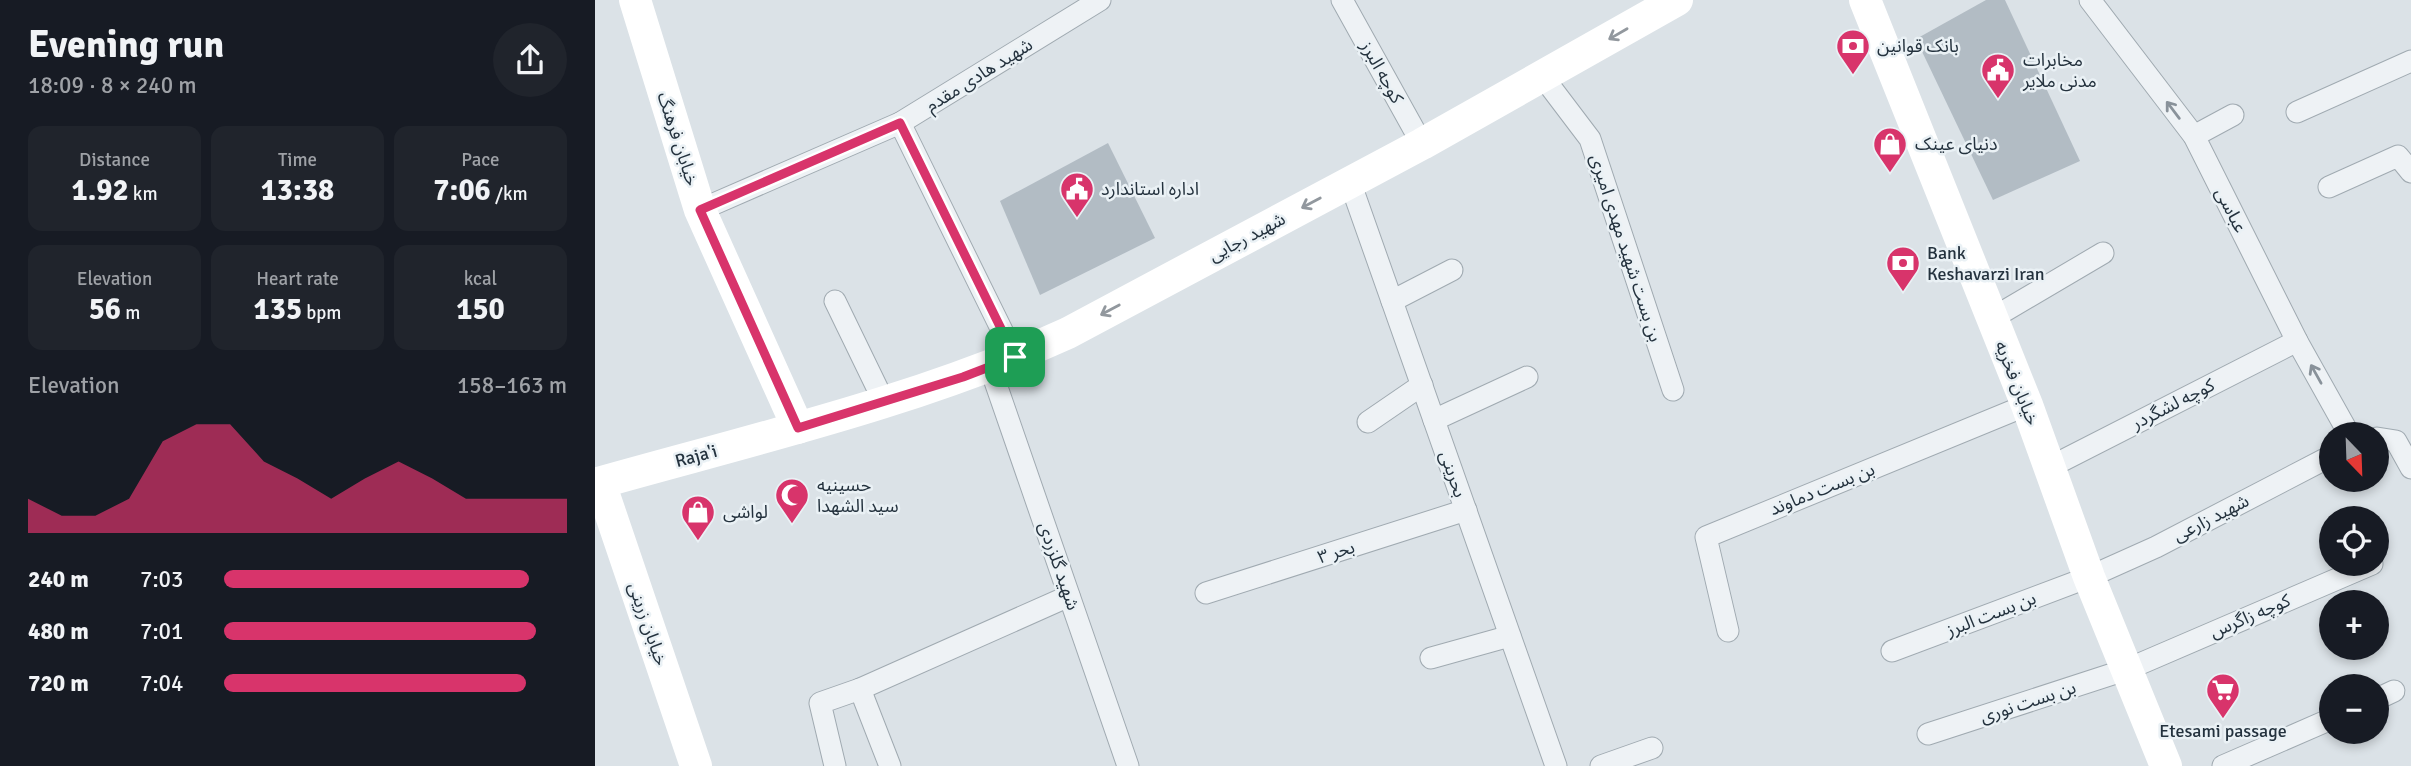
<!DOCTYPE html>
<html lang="en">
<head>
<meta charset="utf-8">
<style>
  :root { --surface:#171b24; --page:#20242c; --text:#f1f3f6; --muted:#9ea1a6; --accent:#d8346b }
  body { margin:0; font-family:Signika,"Noto Sans Arabic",sans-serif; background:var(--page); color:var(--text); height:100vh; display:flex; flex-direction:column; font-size:26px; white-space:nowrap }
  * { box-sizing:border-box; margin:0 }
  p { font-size:23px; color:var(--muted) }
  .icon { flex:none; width:38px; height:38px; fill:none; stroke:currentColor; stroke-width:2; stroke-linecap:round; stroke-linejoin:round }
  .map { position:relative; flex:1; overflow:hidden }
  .side { display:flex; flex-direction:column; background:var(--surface); width:595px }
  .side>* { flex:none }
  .needle { width:46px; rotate:157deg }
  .fabs { position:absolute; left:1724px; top:422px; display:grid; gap:14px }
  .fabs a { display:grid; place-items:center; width:70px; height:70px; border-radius:50%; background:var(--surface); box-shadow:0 4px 10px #0003; font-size:35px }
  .pin { position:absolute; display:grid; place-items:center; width:60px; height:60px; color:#fff; margin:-30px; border-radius:14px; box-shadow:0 4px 10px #0006 }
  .round { display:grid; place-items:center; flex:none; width:74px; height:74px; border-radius:37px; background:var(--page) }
  .headline { display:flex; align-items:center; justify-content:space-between; height:119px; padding:0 28px }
  h1 { font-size:38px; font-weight:800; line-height:52px }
  .figures { display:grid; grid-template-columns:repeat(3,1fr); gap:10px; height:119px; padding:7px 28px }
  .figures div { display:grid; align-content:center; border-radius:14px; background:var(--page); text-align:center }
  .figures b { font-size:30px; font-weight:800 }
  .figures small { font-size:19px; font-weight:400 }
  .figures p { font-size:19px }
  .chart { height:196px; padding:14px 28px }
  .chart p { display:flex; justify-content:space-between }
  .chart svg { width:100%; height:126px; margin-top:7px; fill:var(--accent); opacity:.7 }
  ul { padding:0 28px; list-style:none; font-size:23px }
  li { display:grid; grid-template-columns:112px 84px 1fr; align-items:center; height:52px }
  li i { height:18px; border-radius:9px; background:var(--accent) }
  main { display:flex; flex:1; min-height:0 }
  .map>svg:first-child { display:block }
  .building { fill:#b2bcc4 }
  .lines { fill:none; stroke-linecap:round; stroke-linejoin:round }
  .street-casing { stroke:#a0aab1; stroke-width:23 }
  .street { stroke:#eef2f5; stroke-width:21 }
  .secondary { stroke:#fff; stroke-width:32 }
  .oneway { stroke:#92989e }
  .oneway2 { stroke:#89929a }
  .route-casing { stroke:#fff; stroke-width:14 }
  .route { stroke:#d8346b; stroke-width:9 }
  .labels { text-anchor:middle; stroke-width:5; stroke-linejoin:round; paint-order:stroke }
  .poi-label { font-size:18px; fill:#24323e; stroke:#eaf1f5; text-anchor:start }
  .street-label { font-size:18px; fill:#24323e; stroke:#eaf1f5 }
</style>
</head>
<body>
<main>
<section class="side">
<div class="headline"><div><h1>Evening run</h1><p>18:09 · 8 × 240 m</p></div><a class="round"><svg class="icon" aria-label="share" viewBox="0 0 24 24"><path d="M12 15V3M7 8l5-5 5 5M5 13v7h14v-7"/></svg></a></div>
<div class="figures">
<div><p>Distance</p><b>1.92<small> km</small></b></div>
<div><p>Time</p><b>13:38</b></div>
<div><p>Pace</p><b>7:06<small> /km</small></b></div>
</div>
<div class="figures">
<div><p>Elevation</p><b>56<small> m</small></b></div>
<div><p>Heart rate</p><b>135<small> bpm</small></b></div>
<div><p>kcal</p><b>150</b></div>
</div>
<div class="chart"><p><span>Elevation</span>158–163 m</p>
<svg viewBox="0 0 160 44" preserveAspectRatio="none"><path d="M0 44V32L10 38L20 38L30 32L40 12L50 6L60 6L70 19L80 25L90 32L100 25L110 19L120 25L130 32L140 32L150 32L160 32V44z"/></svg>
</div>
<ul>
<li><b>240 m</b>7:03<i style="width:89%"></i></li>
<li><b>480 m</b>7:01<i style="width:91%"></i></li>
<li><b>720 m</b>7:04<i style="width:88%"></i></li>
</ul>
</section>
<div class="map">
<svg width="1816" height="766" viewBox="0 0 1816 766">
  <rect width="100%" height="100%" fill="#dbe2e7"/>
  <g class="building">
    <path d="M1391 0H1410L1485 161 1398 200 1321 39Z"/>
    <path d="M513 143 560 238 445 295 405 201Z"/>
  </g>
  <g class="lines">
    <g class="street-casing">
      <g id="street">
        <path d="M747 0 827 144"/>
        <path d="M1495 0 1599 136 1702 341 1754 434"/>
        <path d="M948 77 995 139 1078 390"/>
        <path d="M1702 112 1816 61"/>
        <path d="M305 123 420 357"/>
        <path d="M1599 136 1638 115"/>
        <path d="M755 182 961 766"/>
        <path d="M1734 187 1803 156 1816 172"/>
        <path d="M105 210 305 123 505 0"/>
        <path d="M240 301 289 402"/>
        <path d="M797 301 857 270"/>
        <path d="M1396 319 1508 253"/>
        <path d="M395 367 533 766"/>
        <path d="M839 420 932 377"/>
        <path d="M773 422 827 385"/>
        <path d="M1782 438 1801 441 1816 468"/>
        <path d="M1455 467 1702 341"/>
        <path d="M611 593 871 510"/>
        <path d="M1133 631 1111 537 1432 405"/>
        <path d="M1297 651 1494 577 1561 547 1736 456"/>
        <path d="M836 658 915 636"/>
        <path d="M265 689 295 766"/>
        <path d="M1782 699 1799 691"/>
        <path d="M1333 734 1533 669 1777 564"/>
        <path d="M240 766 225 703 265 689 474 596"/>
        <path d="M1006 766 1057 748"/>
        <path d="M1628 766 1736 719"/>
      </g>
    </g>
    <use href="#street" class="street"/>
    <g class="secondary">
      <path d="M40 0 105 210 203 428"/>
      <path d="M1270 0 1432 405 1494 577 1571 766"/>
      <path d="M5 483 101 766"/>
      <path d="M0 484C159 439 321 402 473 333L827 144 1082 0"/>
    </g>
  </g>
  <defs><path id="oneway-shaft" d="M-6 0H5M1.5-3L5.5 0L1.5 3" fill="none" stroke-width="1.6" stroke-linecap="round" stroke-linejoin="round" transform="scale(1.75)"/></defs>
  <g class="oneway">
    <use href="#oneway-shaft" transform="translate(1023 34) rotate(150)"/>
    <use href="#oneway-shaft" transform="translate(716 203) rotate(152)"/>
    <use href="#oneway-shaft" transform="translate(515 310) rotate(152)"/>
  </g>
  <g class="oneway2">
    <use href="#oneway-shaft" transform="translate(1578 110) rotate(-127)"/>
    <use href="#oneway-shaft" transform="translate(1721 374) rotate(-119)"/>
  </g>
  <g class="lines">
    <g class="route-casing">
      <path id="route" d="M305 123 420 357 368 377 203 428 105 210Z"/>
    </g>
    <use href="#route" class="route"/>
  </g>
  <defs>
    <g id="bank-pin" transform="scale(1.75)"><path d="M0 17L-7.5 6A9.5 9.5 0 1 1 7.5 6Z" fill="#d8346b" stroke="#eaf1f5"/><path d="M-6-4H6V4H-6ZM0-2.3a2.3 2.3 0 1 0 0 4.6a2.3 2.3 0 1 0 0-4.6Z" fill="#fff"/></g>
    <g id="civic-pin" transform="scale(1.75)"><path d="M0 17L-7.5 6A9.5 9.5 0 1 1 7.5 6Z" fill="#d8346b" stroke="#eaf1f5"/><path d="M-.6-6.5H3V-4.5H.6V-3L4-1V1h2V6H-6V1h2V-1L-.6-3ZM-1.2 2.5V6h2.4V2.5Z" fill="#fff"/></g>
    <g id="shop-pin" transform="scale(1.75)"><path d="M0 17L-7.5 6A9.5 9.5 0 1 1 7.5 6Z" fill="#d8346b" stroke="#eaf1f5"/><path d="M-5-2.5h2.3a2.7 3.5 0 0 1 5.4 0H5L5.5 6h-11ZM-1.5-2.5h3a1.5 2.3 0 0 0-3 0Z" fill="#fff"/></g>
    <g id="mosque-pin" transform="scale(1.75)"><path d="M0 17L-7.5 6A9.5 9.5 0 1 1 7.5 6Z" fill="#d8346b" stroke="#eaf1f5"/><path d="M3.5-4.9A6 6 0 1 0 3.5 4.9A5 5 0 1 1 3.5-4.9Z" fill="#fff"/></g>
    <g id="supermarket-pin" transform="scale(1.75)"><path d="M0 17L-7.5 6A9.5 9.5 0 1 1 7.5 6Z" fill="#d8346b" stroke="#eaf1f5"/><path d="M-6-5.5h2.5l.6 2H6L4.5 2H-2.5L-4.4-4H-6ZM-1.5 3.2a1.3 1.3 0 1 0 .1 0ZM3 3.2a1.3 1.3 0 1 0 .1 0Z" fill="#fff"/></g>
  </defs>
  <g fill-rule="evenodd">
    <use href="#bank-pin" x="1258" y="46"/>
    <use href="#civic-pin" x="1403" y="70"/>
    <use href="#shop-pin" x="1295" y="144"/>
    <use href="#civic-pin" x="482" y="189"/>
    <use href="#bank-pin" x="1308" y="263"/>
    <use href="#mosque-pin" x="197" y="495"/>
    <use href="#shop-pin" x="103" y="512"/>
    <use href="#supermarket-pin" x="1628" y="690"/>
  </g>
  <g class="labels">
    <g class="poi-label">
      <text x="1282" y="52">بانک قوانین</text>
      <text x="1428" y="66">مخابرات<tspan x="1428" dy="21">مدنی ملایر</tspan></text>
      <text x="1320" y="150">دنیای عینک</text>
      <text x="506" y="195">اداره استاندارد</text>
      <text x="1332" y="259">Bank<tspan x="1332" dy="21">Keshavarzi Iran</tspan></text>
      <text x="222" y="491">حسینیه<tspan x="222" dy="21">سید الشهدا</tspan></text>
      <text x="128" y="518">لواشی</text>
      <text x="1628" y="737" text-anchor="middle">Etesami passage</text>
    </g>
    <g class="street-label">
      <text transform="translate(787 72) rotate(61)" y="6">کوچه البرز</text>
      <text transform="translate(384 75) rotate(-32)" y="6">شهید هادی مقدم</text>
      <text transform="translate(83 139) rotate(72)" y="6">خیابان فرهنگ</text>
      <text transform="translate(1636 210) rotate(63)" y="6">عباسی</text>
      <text transform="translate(652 237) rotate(-28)" y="6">شهید رجایی</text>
      <text transform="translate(1031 248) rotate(72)" y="6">بن بست شهید مهدی امیری</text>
      <text transform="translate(1422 383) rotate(68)" y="6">خیابان فخریه</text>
      <text transform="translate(1578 404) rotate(-27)" y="6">کوچه لشگردر</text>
      <text transform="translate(101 456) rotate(-15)" y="6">Raja'i</text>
      <text transform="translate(858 474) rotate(71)" y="6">بحرینی</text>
      <text transform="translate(1227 489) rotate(-22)" y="6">بن بست دماوند</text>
      <text transform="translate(1616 518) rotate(-27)" y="6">شهید زارعی</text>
      <text transform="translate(741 552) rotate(-18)" y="6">بحر ۳</text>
      <text transform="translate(464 566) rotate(71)" y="6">شهید گلزردی</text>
      <text transform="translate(1396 614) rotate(-21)" y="6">بن بست البرز</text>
      <text transform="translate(1655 616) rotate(-23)" y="6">کوچه زاگرس</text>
      <text transform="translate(53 624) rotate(71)" y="6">خیابان زرینی</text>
      <text transform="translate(1433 702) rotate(-18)" y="6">بن بست نوری</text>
    </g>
  </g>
</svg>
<div class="fabs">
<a><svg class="needle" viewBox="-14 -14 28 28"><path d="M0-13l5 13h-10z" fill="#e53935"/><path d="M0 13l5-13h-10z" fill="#9ea1a6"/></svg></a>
<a><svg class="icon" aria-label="locate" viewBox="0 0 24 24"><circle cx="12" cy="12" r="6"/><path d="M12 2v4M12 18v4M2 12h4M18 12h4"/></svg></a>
<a>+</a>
<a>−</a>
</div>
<div class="pin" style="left:420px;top:357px;background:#1e9e55"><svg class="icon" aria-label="arrive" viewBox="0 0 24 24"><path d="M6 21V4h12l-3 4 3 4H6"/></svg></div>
</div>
</main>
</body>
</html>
